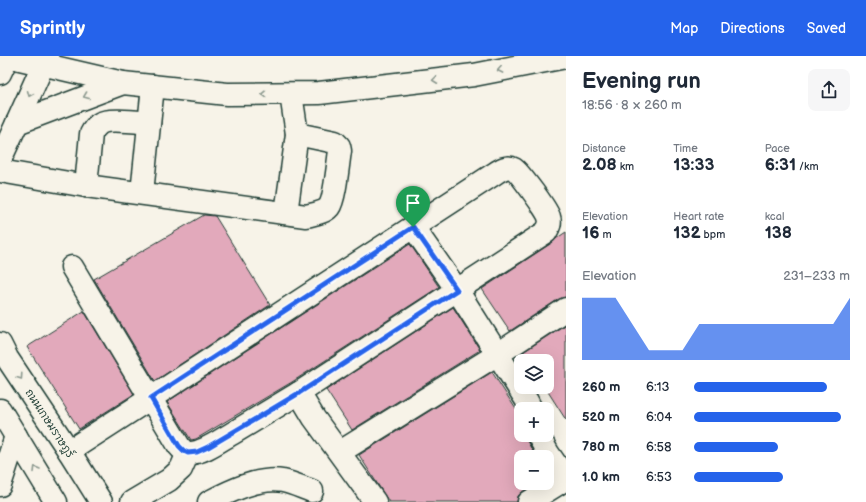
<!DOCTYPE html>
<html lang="en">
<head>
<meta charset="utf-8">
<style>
  :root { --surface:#fff; --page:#f6f6f7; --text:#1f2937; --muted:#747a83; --accent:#2563eb }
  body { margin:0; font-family:"Balsamiq Sans","Playpen Sans Thai",sans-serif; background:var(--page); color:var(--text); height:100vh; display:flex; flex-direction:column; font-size:15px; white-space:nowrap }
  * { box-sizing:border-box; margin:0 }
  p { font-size:13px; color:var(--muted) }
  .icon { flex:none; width:22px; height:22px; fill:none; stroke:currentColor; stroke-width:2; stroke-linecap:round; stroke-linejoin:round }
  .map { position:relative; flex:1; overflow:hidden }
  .side { display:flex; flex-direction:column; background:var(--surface); width:300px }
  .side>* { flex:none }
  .buttons { position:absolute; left:514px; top:298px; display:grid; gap:8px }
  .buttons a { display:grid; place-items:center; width:40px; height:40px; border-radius:8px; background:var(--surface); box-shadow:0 4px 16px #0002; font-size:20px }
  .pin { position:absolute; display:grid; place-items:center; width:34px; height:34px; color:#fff; margin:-41px -17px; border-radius:50% 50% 50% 0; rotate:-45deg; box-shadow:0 0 4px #0007 }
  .pin .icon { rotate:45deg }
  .round { display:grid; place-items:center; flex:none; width:42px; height:42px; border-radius:8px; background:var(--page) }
  .headline { display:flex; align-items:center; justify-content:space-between; height:68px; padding:0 16px }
  h1 { font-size:22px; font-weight:800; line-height:30px }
  .stats { display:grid; grid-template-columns:repeat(3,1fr); gap:6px; height:68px; padding:4px 16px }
  .stats div { display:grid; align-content:center }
  .stats b { font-size:17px; font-weight:800 }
  .stats small { font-size:11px; font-weight:400 }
  .stats p { font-size:11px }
  .chart { height:112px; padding:8px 16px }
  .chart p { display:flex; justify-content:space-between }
  .chart svg { width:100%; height:72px; margin-top:4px; fill:var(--accent); opacity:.7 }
  ul { padding:0 16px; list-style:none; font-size:13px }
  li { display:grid; grid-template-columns:64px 48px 1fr; align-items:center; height:30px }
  li i { height:10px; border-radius:5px; background:var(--accent) }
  header { display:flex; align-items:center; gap:24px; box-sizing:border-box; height:56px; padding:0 20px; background:var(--accent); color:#fff }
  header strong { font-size:19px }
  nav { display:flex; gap:22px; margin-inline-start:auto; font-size:14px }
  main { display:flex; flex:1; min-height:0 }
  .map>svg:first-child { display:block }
  .building { fill:#e2a9bb; stroke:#1f3d34 }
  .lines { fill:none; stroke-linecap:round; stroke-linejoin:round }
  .minor-casing { stroke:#1f3d34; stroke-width:25 }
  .highway-casing { stroke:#1f3d34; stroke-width:25 }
  .minor { stroke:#f7f3e8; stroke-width:22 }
  .highway { stroke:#f7f3e8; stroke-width:22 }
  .oneway { stroke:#8b988e }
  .route-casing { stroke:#fff; stroke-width:8 }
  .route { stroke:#2563eb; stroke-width:5 }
  .labels { text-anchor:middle; stroke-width:3.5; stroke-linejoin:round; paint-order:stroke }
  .street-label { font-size:11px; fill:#1f3d34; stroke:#f7f3e8 }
</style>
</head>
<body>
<header>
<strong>Sprintly</strong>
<nav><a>Map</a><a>Directions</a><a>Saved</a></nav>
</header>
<main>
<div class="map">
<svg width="566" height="446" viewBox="0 0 566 446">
  <rect width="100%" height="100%" fill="#f7f3e8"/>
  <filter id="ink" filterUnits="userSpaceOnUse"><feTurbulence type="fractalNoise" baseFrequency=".025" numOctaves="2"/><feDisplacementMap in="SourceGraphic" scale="8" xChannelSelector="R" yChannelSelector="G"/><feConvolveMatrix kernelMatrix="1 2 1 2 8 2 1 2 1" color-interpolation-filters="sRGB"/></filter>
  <g filter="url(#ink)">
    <g class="building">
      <path d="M204 159 215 160 270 249 155 325 94 223Z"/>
      <path d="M566 176V241L559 243 510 275 482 233 553 186 557 182Z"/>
      <path d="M410 188 439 231 292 326 196 383 191 384 167 346Z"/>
      <path d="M453 251 480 294 352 374 326 334Z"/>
      <path d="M84 255 134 338 79 373 27 291Z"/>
      <path d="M566 268V364L545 331H547V305H528L523 296Z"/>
      <path d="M492 316 521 361V379H526L527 385 536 401H521V427H536L522 436 518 440 517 446H389L359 399Z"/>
    </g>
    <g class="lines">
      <g class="minor-casing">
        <g id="minor">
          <path d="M0 17 8 0"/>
          <path d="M0 104 17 67 47 0"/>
          <path d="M0 115 86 130 306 160C313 158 324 157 329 151 335 143 338 107 340 95L339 90 335 86 297 78"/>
          <path d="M86 130 91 78C93 74 95 71 99 68 107 62 138 66 149 67"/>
          <path d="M142 137 153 30"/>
          <path d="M286 157 297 78 291 38"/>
          <path d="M413 171 457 234 527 345 531 353"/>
          <path d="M72 211 179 390C182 393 184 397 189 397 202 398 222 383 233 377 255 364 277 350 299 337L314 362 375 446"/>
          <path d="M0 288 7 302 69 395 101 446"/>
          <path d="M0 354 56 446"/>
          <path d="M538 379 548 397 566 423"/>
          <path d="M69 395 151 342 494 118C500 114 507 109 514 113 519 116 548 155 549 161 551 167 549 171 546 176L299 337"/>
          <path d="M340 396 498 298 566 253"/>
          <path d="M0 429 16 380"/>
          <path d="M132 446 169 424 181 413 188 397"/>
          <path d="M209 446C230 435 258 421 283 425 293 427 303 432 312 435"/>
          <path d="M529 446 566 423"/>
        </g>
      </g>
      <g class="highway-casing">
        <g id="highway">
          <path d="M7 0 123 27 227 38 319 37 474 19 566 1"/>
          <path d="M17 67 123 27"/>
        </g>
      </g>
      <use href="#minor" class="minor"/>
      <use href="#highway" class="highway"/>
    </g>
    <defs><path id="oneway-chevron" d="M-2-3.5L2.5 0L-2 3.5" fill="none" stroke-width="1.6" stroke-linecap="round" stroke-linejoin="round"/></defs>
    <g class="oneway">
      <use href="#oneway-chevron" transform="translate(500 14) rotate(169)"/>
      <use href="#oneway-chevron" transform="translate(435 24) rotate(173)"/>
      <use href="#oneway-chevron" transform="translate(30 38) rotate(113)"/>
      <use href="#oneway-chevron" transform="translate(264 38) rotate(179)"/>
      <use href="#oneway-chevron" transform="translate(86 40) rotate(159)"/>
      <use href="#oneway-chevron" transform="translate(20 321) rotate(56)"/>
      <use href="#oneway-chevron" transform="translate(36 413) rotate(-121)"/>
    </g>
  </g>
  <g class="lines" filter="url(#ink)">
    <g class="route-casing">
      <path id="route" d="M413 171 457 234 299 337 264 358 208 391 197 396 188 397 184 395 179 390 151 342Z"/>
    </g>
    <use href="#route" class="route"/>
  </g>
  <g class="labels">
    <g class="street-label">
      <text transform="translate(50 367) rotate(57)" y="4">ถนนเกษมราษฎร์</text>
    </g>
  </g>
</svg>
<div class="buttons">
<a><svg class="icon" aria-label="layers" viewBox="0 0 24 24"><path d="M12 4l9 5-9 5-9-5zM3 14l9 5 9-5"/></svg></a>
<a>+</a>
<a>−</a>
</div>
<div class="pin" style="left:413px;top:171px;background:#1e9e55"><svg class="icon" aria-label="arrive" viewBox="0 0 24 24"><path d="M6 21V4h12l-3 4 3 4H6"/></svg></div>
</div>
<section class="side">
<div class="headline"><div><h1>Evening run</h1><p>18:56 · 8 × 260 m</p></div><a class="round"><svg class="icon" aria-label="share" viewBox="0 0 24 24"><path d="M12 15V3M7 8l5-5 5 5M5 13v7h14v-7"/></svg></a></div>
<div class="stats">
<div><p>Distance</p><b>2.08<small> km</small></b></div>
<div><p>Time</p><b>13:33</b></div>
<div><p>Pace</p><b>6:31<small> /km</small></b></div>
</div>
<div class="stats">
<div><p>Elevation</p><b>16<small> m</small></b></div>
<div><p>Heart rate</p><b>132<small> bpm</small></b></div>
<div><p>kcal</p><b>138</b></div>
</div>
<div class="chart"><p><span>Elevation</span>231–233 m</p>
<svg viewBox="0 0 160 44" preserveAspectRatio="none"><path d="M0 44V6L10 6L20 6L30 22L40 38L50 38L60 38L70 22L80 22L90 22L100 22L110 22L120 22L130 22L140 22L150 22L160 6V44z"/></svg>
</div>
<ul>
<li><b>260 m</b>6:13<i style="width:85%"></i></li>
<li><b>520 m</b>6:04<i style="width:94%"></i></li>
<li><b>780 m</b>6:58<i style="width:54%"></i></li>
<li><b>1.0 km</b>6:53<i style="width:57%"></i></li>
</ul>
</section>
</main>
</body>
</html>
